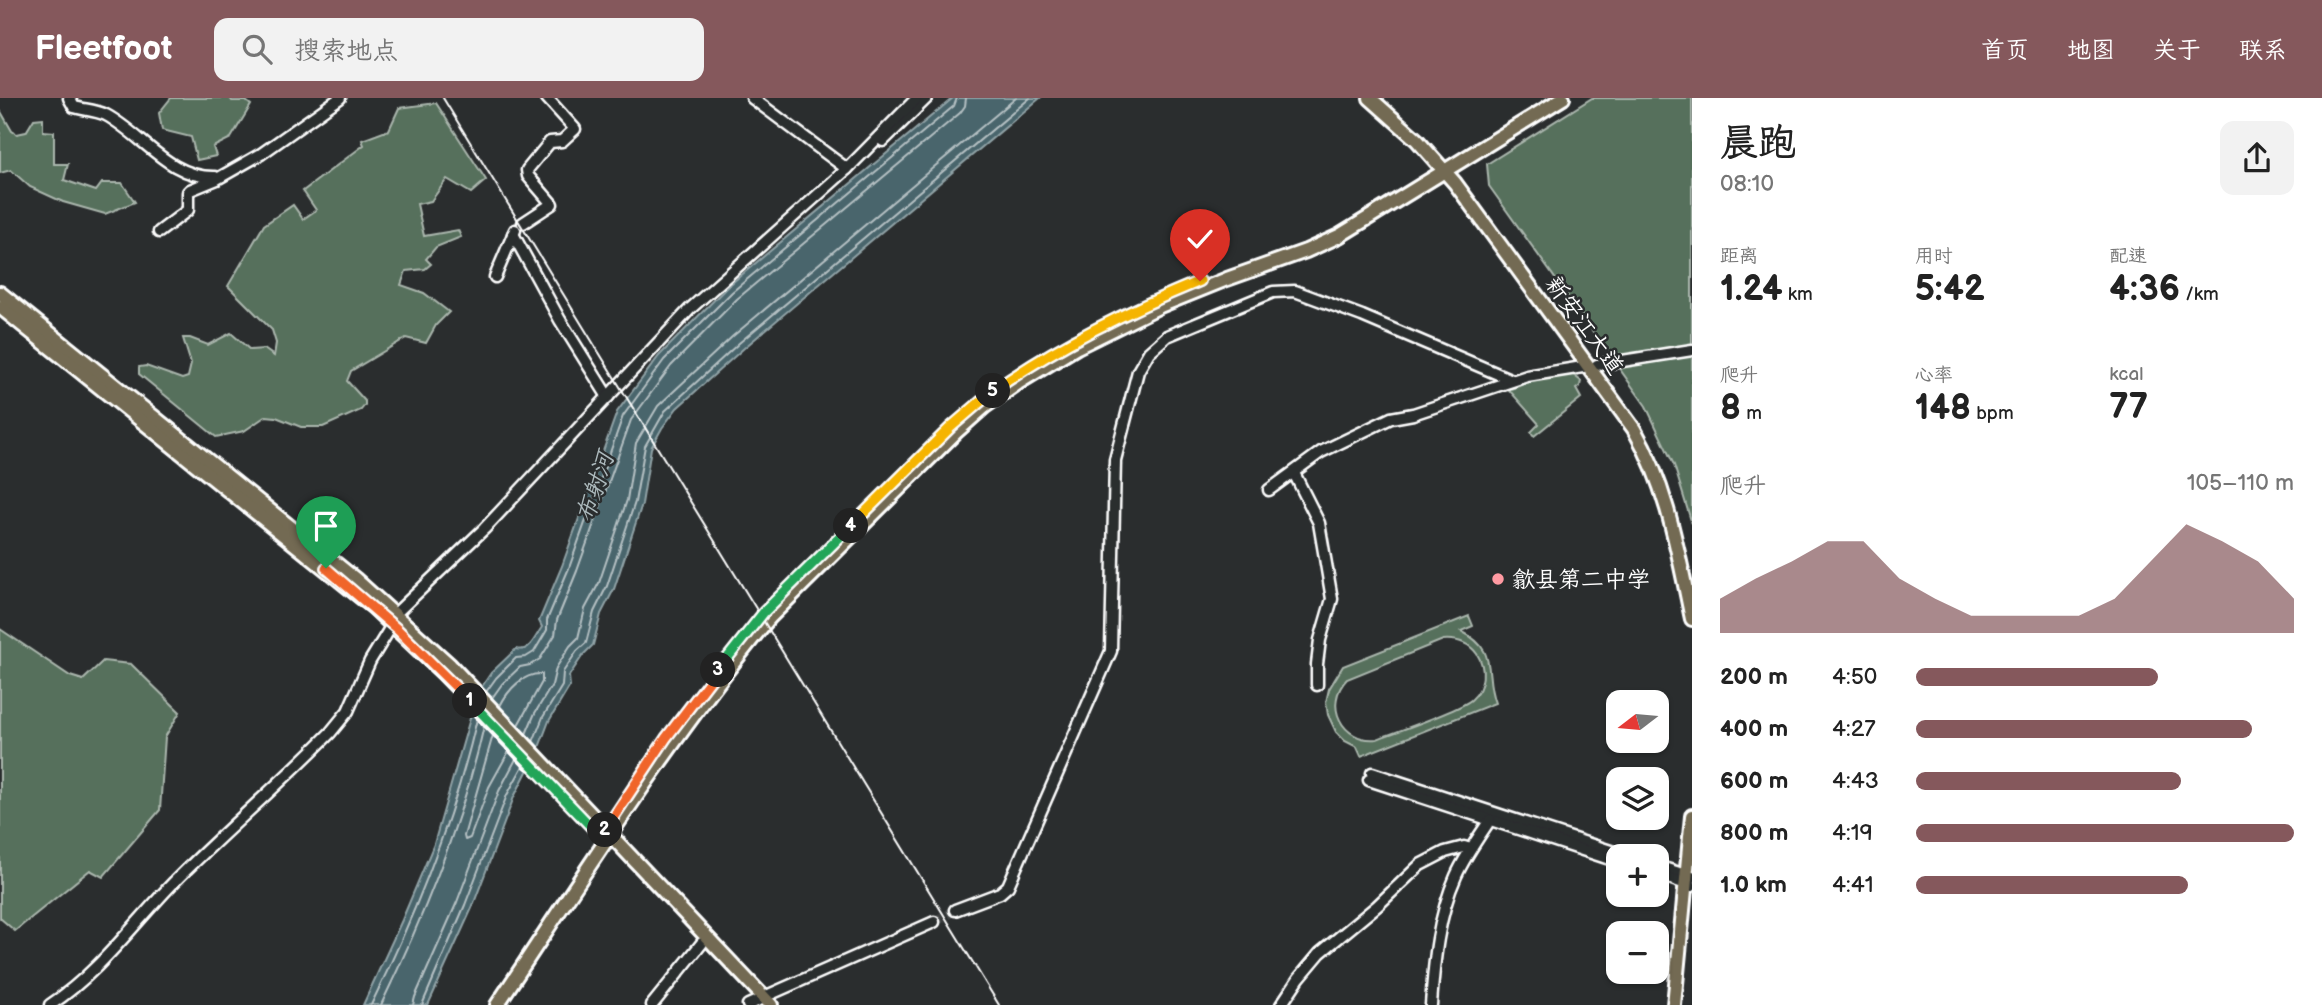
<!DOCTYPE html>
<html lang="zh">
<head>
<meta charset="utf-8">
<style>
  :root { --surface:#fff; --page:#f2f2f2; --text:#222; --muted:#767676; --accent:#85585c }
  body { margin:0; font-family:"Balsamiq Sans","LXGW WenKai TC",sans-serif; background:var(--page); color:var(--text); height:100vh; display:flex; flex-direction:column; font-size:26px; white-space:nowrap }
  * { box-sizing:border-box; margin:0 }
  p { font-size:23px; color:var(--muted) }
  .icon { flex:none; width:38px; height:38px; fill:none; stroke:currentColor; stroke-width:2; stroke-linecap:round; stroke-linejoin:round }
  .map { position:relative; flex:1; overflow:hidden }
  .details { display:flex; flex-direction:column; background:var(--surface); width:630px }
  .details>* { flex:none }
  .needle { width:46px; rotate:254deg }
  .controls { position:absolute; left:1606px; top:592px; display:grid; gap:14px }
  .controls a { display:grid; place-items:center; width:63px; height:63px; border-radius:14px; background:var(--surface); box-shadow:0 2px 5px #0004; font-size:35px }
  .pin { position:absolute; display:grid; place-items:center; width:60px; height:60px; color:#fff; margin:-72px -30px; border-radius:50% 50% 50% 0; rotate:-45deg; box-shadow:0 0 7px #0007 }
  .pin .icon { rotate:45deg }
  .km { position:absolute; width:35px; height:35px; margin:-18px; border-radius:50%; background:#222; color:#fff; font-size:19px; line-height:35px; text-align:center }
  .round { display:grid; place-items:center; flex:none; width:74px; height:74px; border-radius:14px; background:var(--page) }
  .head { display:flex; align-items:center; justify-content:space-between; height:119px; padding:0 28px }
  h1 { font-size:38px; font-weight:800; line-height:52px }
  .metrics { display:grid; grid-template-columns:repeat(3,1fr); gap:10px; height:119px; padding:7px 28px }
  .metrics div { display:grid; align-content:center }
  .metrics b { font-size:35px; font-weight:800 }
  .metrics small { font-size:19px; font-weight:400 }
  .metrics p { font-size:19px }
  .chart { height:196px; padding:14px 28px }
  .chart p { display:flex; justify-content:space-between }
  .chart svg { width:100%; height:126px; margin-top:7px; fill:var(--accent); opacity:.7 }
  ul { padding:0 28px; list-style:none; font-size:23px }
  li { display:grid; grid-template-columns:112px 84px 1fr; align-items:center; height:52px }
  li i { height:18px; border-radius:9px; background:var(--accent) }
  header { display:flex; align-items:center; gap:42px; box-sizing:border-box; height:98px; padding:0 35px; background:var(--accent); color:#fff }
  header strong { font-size:33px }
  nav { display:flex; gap:38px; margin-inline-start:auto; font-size:24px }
  .search { width:490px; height:63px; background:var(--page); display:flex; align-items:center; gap:18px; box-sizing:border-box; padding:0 24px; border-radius:14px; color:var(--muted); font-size:26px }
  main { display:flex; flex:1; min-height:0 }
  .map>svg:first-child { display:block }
  .green { fill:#576f5c; stroke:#abb7ae; stroke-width:2; fill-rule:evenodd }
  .water { fill:#48656c; stroke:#91a3a7; stroke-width:2 }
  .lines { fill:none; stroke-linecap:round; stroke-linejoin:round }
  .shore { stroke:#b6c1c4; stroke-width:2 }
  .minor-tunnel { stroke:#3f4243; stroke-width:10; stroke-dasharray:10 5; stroke-linecap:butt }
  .minor-casing { stroke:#fff; stroke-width:15 }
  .major-casing { stroke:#fff; stroke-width:18 }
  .minor { stroke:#2a2d2e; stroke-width:10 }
  .major { stroke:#736b52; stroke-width:12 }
  .rail { stroke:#fff; stroke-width:2 }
  .split-1-casing { stroke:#fff; stroke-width:14 }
  .split-2-casing { stroke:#fff; stroke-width:14 }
  .split-3-casing { stroke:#fff; stroke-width:14 }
  .split-4-casing { stroke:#fff; stroke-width:14 }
  .split-5-casing { stroke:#fff; stroke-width:14 }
  .split-6-casing { stroke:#fff; stroke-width:14 }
  .split-1 { stroke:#f0652b; stroke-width:9 }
  .split-2 { stroke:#22a559; stroke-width:9 }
  .split-3 { stroke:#f0652b; stroke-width:9 }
  .split-4 { stroke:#22a559; stroke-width:9 }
  .split-5 { stroke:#f5b400; stroke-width:9 }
  .split-6 { stroke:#f5b400; stroke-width:9 }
  .poi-dot { fill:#ff9aa2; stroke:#2a2d2e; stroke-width:2.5 }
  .labels { text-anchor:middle; stroke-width:5; stroke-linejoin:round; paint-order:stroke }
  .street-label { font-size:23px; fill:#fff; stroke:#2a2d2e }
  .poi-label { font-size:23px; fill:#fff; stroke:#2a2d2e; text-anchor:start }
  .water-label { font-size:24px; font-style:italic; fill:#adbabd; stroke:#2a2d2e }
</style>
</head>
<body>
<header>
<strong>Fleetfoot</strong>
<div class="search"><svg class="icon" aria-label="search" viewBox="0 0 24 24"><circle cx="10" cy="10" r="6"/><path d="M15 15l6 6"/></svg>搜索地点</div>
<nav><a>首页</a><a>地图</a><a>关于</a><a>联系</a></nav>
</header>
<main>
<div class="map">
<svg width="1692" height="907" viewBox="0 0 1692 907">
  <rect width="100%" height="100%" fill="#2a2d2e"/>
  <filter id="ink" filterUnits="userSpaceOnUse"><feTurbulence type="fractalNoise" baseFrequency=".0143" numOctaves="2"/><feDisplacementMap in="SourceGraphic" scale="14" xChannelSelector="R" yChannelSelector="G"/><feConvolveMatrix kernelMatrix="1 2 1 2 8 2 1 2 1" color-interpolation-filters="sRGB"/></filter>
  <g filter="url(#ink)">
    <g class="green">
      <path d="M171 0H230L232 3H246L251 7 231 40 213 49 216 58 197 62 191 39 162 32 159 15Z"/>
      <path d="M1592 0H1692V426L1674 367 1646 308 1489 88 1487 66Z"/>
      <path d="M436 5 486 82 471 95 447 81 431 103 417 106 424 138 458 132 461 139 436 149 426 161 431 166 425 171 406 173 401 187 424 195 449 214 436 227 426 245 406 240 351 273 347 283 365 303V307L361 312 323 329H301L276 319 266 318 244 333 216 339 139 276V269L146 268 182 281 188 279 191 266 183 240H190L208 247 231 235 250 252 264 251 274 258 276 245 272 232 228 188 264 127 293 107 303 121 316 112 303 93 364 47 362 42 389 32 399 10Z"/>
      <path d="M0 12 12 33 17 36 26 34 34 21 43 20V33L54 34V66H68L64 82 96 93 102 85H122L135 104 105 116 63 104 30 89 11 72 0 75Z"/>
      <path d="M1572 276 1581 283 1580 288 1576 291 1581 300 1534 338 1531 334 1539 326 1509 292 1531 283Z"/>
      <path d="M1469 518 1473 528 1461 533C1500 553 1483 574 1495 605L1361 658 1357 649 1345 643 1336 634 1328 617 1326 604 1329 591 1343 568ZM1443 542C1457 541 1469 545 1477 556 1486 570 1485 589 1472 601 1461 612 1395 634 1377 641 1342 645 1323 606 1347 581Z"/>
      <path d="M0 531 70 578 83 582 103 563 131 566 180 614 165 639 160 712 103 779 90 772 15 833 0 820Z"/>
    </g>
    <path class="water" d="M953 0H1040L744 250 677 310 662 330 651 350 642 406 614 491 601 516 593 547 583 557 569 578 570 588 549 623 538 652 514 699 472 810 428 907H363L402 822 434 746 477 596 491 575 516 551C530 555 535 539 542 529L539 523 562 468 617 314 659 258 727 189Z"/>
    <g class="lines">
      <g class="shore">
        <path d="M486 594 496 580 516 560 526 559 534 554 547 532V522L569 470 623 318 664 262 732 194 954 8 957 0"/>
        <path d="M492 600 502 586 520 569 530 567 540 561 555 537 557 522 577 473 631 322 671 268 737 201 960 15 965 8 966 0"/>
        <path d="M500 608C508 592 523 575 542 576V584L518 627"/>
        <path d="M526 636 535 615 552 587 556 570 570 548 578 540 585 511 599 485 627 402 636 345 658 308 733 238 1016 0"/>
        <path d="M493 637 464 738 465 742 470 740 489 689 509 653"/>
        <path d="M533 644 543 619 562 588 563 574 577 553 586 545 594 514 607 488 635 404 645 348 665 313 739 245 1030 0"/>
        <path d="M371 907C416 815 454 720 477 621"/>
        <path d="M381 907C424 818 462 725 484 628"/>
        <path d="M413 907 415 899 457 804 499 693 516 661"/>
        <path d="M422 907 465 807 507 697 523 668"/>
      </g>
      <path class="minor-tunnel" d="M934 824 955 812"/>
      <g class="minor-casing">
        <g id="minor">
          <path d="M69 0 74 9C85 12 95 12 106 17 143 37 169 80 215 79"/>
          <path d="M752 0 847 71"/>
          <path d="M883 43 927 0"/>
          <path d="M523 125 552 106 528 78 527 72 550 44 562 43 575 31 547 0"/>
          <path d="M159 134 188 112V94L190 92 217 81 261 56 340 0"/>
          <path d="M513 136 560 222 608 299"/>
          <path d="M495 179 515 132"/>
          <path d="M1597 267 1692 252"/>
          <path d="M1294 375 1319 425 1332 501 1320 542 1317 566V587"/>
          <path d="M1269 392 1321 354 1391 320 1413 316 1527 278 1589 268"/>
          <path d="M395 516 484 431 690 211 847 71 917 0"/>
          <path d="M1372 675 1626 758"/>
          <path d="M1369 682 1619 764"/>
          <path d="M1657 768 1692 779"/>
          <path d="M1657 776 1692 788"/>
          <path d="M955 812 1000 795 1008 788 1111 553 1115 362 1138 273 1149 254 1167 238 1273 194 1295 193 1362 218 1512 282"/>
          <path d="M764 899 934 824"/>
          <path d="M50 907C99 875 134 825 175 783 226 732 280 686 330 635L348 613 370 563 392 527"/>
          <path d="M652 907 702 845"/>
          <path d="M748 907 757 903"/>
          <path d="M1281 907 1299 880 1320 855 1377 808 1420 767 1445 754 1464 749 1470 751"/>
          <path d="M1431 907C1434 864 1438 818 1456 778 1465 758 1478 740 1490 722"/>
        </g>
      </g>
      <g class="major-casing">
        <g id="major">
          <path d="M1370 0 1417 42 1455 85 1634 331C1668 390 1678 455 1692 521"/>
          <path d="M0 195 355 481 450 567 771 907"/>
          <path d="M0 209 373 509 443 575 530 664"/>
          <path d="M497 907C585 775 669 641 770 519L956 334 984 309 1018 285 1077 249 1160 208 1227 181 1306 153 1339 138 1563 0"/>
          <path d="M1674 907 1692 718"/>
        </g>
      </g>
      <use href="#minor" class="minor"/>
      <use href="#major" class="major"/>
      <path class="rail" d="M443 0 999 907"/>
    </g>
  </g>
  <g class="lines" filter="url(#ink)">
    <g class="split-1-casing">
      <path id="split-1" d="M326 470 397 531 470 603"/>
    </g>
    <g class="split-2-casing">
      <path id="split-2" d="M470 603 600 738 605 732"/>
    </g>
    <g class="split-3-casing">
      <path id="split-3" d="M605 732 666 640 718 572"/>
    </g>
    <g class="split-4-casing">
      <path id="split-4" d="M718 572 764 514 851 428"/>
    </g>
    <g class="split-5-casing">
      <path id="split-5" d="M851 428 951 329 993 293"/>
    </g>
    <g class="split-6-casing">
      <path id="split-6" d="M993 293C1057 247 1127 213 1200 183"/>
    </g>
    <use href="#split-1" class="split-1"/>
    <use href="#split-2" class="split-2"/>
    <use href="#split-3" class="split-3"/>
    <use href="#split-4" class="split-4"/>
    <use href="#split-5" class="split-5"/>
    <use href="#split-6" class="split-6"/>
  </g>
  <circle class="poi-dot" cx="1498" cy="481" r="7"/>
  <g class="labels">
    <g class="street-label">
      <text transform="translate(1585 227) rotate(54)" y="8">新安江大道</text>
    </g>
    <g class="poi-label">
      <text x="1512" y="489">歙县第二中学</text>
    </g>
    <g class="water-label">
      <text transform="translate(595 389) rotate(-72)" y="8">布射河</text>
    </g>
  </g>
</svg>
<div class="controls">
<a><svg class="needle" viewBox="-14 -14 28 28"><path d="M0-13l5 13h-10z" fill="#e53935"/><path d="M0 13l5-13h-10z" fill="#767676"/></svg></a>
<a><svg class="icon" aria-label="layers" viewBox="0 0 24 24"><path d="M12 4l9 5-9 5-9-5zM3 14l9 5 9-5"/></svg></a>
<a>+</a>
<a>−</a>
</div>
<div class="pin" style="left:326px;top:470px;background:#1e9e55"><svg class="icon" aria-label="arrive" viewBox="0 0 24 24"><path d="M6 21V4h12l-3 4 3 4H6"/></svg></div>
<div class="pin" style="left:1200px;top:183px;background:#d93025"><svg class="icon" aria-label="check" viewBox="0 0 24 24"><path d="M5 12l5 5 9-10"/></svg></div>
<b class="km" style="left:470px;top:603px">1</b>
<b class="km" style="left:605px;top:732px">2</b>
<b class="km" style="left:718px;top:572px">3</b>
<b class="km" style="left:851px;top:428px">4</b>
<b class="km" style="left:993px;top:293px">5</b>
</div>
<section class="details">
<div class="head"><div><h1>晨跑</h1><p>08:10</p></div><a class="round"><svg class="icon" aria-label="share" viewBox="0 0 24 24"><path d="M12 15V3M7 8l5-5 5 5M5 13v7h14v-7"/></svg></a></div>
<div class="metrics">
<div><p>距离</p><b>1.24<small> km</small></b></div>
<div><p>用时</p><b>5:42</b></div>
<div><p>配速</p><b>4:36<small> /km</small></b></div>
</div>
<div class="metrics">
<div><p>爬升</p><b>8<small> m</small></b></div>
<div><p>心率</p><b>148<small> bpm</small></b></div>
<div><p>kcal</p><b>77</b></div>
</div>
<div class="chart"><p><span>爬升</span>105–110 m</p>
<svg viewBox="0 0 160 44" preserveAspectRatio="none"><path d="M0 44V32L10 25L20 19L30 12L40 12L50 25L60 32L70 38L80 38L90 38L100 38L110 32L120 19L130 6L140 12L150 19L160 32V44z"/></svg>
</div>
<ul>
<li><b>200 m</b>4:50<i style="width:64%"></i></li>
<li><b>400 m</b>4:27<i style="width:89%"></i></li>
<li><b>600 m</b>4:43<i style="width:70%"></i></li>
<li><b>800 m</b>4:19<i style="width:100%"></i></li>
<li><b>1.0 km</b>4:41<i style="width:72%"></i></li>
</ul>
</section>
</main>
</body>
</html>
